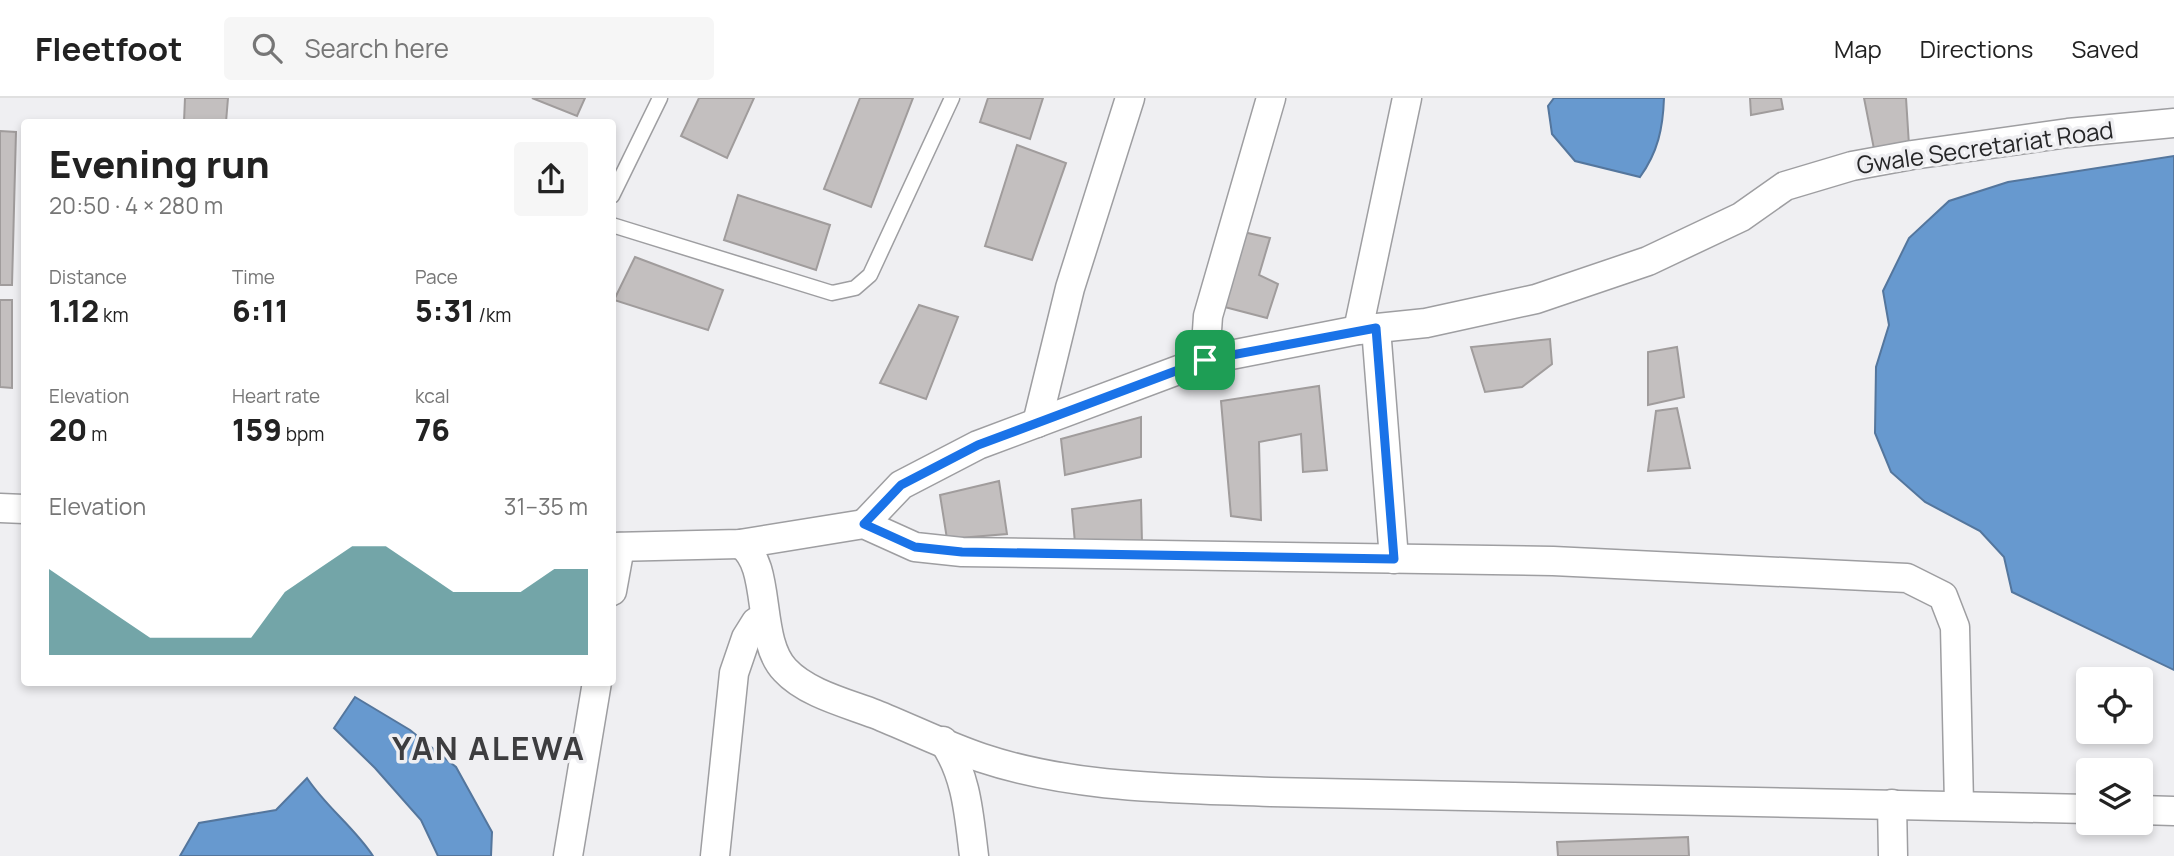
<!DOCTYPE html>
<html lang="en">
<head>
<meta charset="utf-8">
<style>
  :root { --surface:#fff; --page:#f6f6f6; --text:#222; --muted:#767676; --line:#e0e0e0; --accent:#388084 }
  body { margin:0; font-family:Manrope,sans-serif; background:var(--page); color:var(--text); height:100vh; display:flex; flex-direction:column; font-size:26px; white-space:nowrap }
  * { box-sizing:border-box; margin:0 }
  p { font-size:23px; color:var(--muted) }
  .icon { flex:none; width:38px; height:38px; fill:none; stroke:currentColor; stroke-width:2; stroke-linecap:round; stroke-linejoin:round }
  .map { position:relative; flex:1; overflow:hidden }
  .drawer { position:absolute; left:21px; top:21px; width:595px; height:567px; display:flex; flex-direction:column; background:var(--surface); border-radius:7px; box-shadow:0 4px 10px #0003 }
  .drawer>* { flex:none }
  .controls { position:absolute; left:2076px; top:569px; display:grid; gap:14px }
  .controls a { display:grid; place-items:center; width:77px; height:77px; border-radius:7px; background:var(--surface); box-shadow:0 4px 10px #0003; font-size:35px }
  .pin { position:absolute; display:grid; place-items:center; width:60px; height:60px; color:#fff; margin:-30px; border-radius:14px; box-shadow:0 4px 10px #0006 }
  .round { display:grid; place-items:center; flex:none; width:74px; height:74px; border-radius:7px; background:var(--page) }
  .headline { display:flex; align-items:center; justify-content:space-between; height:119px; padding:0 28px }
  h1 { font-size:38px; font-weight:800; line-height:52px }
  .stats { display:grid; grid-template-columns:repeat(3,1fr); gap:10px; height:119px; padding:7px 28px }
  .stats div { display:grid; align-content:center }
  .stats b { font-size:30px; font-weight:800 }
  .stats small { font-size:19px; font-weight:400 }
  .stats p { font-size:19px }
  .chart { height:196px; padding:14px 28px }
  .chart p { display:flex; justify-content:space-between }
  .chart svg { width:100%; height:126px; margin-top:7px; fill:var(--accent); opacity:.7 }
  header { display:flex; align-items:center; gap:42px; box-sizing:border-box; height:98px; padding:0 35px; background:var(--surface); border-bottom:2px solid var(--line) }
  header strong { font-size:33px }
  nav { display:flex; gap:38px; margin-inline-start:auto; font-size:24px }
  .search { width:490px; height:63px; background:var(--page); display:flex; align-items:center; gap:18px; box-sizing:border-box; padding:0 24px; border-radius:7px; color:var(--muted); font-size:26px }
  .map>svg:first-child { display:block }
  .water { fill:#6799cf; stroke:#54769d; stroke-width:2 }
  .building { fill:#c3bfbf; stroke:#a09c9c; stroke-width:2 }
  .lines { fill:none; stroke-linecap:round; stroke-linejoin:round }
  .lane-casing { stroke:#9e9ea1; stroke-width:17 }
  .street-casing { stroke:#9e9ea1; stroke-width:31 }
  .lane { stroke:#fff; stroke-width:14 }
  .street { stroke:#fff; stroke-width:28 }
  .route-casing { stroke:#fff; stroke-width:14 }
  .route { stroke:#1a73e8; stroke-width:9 }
  .labels { text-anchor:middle; stroke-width:7; stroke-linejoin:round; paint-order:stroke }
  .street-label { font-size:24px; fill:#262627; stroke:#efeff2 }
  .district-label { font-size:32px; font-weight:bold; letter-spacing:2px; fill:#3d3d3f; stroke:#efeff2 }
</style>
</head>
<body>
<header>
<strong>Fleetfoot</strong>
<div class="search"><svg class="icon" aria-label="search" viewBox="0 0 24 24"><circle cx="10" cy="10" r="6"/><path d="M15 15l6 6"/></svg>Search here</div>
<nav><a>Map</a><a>Directions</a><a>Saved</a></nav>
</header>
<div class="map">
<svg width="2174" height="758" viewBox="0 0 2174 758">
  <rect width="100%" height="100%" fill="#efeff2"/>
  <g class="water">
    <path d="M1554 0H1664C1663 30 1658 54 1640 79L1575 63 1552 36 1548 8Z"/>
    <path d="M2174 58V572L2012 494 2004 459 1980 433 1925 404 1891 374 1875 335 1876 269 1889 227 1883 193 1909 140 1949 103 2008 84Z"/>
    <path d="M355 599 410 632 456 669 492 734 491 758H438L421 722 375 670 334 630Z"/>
    <path d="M307 680C326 709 354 729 373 758H180L199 725 276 712Z"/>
  </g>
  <g class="building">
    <path d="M185 0H228L226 24H184Z"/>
    <path d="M532 0H585L577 18Z"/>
    <path d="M699 0H754L727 60 681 38Z"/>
    <path d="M860 0H913L871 109 824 91Z"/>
    <path d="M988 0H1043L1030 41 980 24Z"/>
    <path d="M1750 0H1781L1783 11 1751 17Z"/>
    <path d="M1864 0H1906L1909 47 1874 51Z"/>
    <path d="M0 33 16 34 12 187H0Z"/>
    <path d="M1017 47 1066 65 1032 162 985 148Z"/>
    <path d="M738 97 830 127 816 172 724 142Z"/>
    <path d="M1239 133 1270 140 1259 177 1278 186 1267 220 1217 207Z"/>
    <path d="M635 159 723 192 708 232 614 202Z"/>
    <path d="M0 202H12V290L0 289Z"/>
    <path d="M919 207 958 219 926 301 880 285Z"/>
    <path d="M1550 241 1552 266 1522 289 1485 294 1471 249Z"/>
    <path d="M1677 249 1684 299 1648 307V254Z"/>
    <path d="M1319 288 1327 372 1303 374 1301 336 1259 344 1261 422 1231 418 1221 303Z"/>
    <path d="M1677 310 1690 370 1648 373 1656 313Z"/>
    <path d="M1141 319V359L1065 377 1061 341Z"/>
    <path d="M999 383 1007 436 947 441 940 397Z"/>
    <path d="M1141 402 1142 445H1075L1072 411Z"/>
    <path d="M1688 739 1689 758H1558L1557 744Z"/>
  </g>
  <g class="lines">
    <g class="lane-casing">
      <g id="lane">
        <path d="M612 98 660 0"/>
        <path d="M612 127 832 195 855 190 870 177 952 0"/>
      </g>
    </g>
    <g class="street-casing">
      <g id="street">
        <path d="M1376 230 1394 461"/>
        <path d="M1358 232 1407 0"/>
        <path d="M1205 262 1208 218 1271 0"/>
        <path d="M1037 325 1070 190 1130 0"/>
        <path d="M0 410 24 411"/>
        <path d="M864 426 901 387 978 347 1205 262 1358 232 1426 225 1536 201 1648 163 1741 119 1785 88 1852 68 1912 57 2068 35 2174 25"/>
        <path d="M740 446C773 466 755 541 785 572 806 595 846 605 875 616 910 630 946 648 982 660 1075 691 1175 690 1271 694L2088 711"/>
        <path d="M612 449 740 446 864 426 915 449 962 454 1553 463 1907 480 1943 498 1955 529 1959 706"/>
        <path d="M612 493 620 449"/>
        <path d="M943 643C967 677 969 718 974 758"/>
        <path d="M1892 706 1893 758"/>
        <path d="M2140 712 2174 713"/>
        <path d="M568 758 597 584"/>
        <path d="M715 758 734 575 746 540 756 524 765 519"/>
      </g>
    </g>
    <use href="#lane" class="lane"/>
    <use href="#street" class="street"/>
  </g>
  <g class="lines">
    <g class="route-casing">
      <path id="route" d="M1376 230 1394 461 962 454 915 449 864 426 901 387 978 347 1037 325 1205 262Z"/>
    </g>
    <use href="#route" class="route"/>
  </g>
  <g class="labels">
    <g class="street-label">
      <text transform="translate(1985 50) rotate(-8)" y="8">Gwale Secretariat Road</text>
    </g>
    <g class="district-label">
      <text x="489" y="662">YAN ALEWA</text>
    </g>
  </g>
</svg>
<div class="controls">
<a><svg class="icon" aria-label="locate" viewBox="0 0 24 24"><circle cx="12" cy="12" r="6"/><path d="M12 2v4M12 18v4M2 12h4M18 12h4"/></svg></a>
<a><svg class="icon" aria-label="layers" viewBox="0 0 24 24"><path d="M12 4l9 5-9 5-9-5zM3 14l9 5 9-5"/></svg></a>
</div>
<div class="pin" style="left:1205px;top:262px;background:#1e9e55"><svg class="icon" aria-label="arrive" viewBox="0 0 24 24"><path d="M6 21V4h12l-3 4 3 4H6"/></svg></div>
<section class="drawer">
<div class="headline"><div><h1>Evening run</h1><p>20:50 · 4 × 280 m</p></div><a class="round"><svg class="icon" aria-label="share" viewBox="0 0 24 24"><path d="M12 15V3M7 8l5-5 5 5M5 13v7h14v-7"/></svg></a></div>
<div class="stats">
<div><p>Distance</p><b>1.12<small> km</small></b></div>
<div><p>Time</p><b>6:11</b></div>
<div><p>Pace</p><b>5:31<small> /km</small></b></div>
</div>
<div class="stats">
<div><p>Elevation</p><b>20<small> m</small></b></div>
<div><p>Heart rate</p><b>159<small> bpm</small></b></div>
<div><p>kcal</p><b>76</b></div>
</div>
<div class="chart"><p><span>Elevation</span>31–35 m</p>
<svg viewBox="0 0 160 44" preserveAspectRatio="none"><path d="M0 44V14L10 22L20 30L30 38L40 38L50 38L60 38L70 22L80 14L90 6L100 6L110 14L120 22L130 22L140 22L150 14L160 14V44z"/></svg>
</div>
</section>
</div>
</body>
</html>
